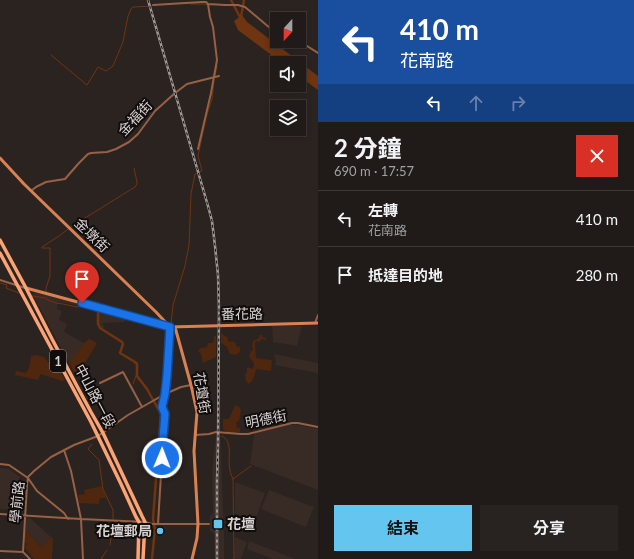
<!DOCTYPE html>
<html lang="zh-TW">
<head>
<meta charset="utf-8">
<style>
	:root { --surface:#201a18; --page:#282321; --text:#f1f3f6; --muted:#a2a1a2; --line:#3d3837; --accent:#64c5ee }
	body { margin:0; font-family:Lato,"Noto Sans TC",sans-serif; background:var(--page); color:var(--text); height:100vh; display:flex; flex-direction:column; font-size:15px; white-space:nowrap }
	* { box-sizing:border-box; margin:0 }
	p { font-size:13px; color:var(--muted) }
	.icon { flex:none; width:22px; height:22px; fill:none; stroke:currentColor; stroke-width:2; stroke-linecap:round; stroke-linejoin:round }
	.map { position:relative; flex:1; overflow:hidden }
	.details { display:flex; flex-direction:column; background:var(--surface); width:316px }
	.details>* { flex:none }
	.top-card { background:#1a4fa0; color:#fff; overflow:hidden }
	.needle { width:26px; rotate:201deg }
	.controls { position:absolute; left:270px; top:12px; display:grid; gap:8px }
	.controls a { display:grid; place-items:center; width:36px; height:36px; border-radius:0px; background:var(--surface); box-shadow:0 2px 6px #0003,0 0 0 1px var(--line); font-size:20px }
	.pin { position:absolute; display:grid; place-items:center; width:34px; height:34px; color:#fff; margin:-41px -17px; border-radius:50% 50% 50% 0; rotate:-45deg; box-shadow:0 0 4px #0007 }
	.pin .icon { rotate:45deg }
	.me { position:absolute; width:44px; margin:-22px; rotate:1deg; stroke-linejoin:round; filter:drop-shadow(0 0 3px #0008) }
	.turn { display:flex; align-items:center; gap:14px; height:84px; padding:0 16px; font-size:18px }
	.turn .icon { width:52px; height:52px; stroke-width:2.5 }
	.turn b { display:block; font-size:28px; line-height:34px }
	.lanes { display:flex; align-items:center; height:38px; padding:0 16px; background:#0003; justify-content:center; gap:20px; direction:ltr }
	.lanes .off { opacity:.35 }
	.round { display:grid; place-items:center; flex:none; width:42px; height:42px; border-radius:0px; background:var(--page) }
	.headline { display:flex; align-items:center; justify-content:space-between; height:68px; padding:0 16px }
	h1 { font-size:24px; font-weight:700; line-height:30px }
	.cta { display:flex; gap:8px; margin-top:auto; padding:8px 16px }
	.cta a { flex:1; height:46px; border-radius:0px; background:var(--accent); color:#111; font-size:16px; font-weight:700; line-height:46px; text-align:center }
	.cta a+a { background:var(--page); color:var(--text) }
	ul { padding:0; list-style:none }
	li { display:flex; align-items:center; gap:12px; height:56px; padding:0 16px; border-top:1px solid var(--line) }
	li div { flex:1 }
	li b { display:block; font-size:15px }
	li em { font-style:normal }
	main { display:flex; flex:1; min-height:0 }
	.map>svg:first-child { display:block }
	.built { fill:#382a24 }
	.green { fill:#4f260e }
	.water { fill:#6f3410 }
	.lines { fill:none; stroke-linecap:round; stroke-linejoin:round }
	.stream { stroke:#6f3410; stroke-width:1 }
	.canal { stroke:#6f3410; stroke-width:2.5 }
	.street { stroke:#976145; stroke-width:2 }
	.secondary { stroke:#d88254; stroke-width:3 }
	.primary { stroke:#fca375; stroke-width:3.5 }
	.rail-casing { stroke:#9f9996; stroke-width:2.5 }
	.rail { stroke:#110d0c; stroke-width:1; stroke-dasharray:3; stroke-linecap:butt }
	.route-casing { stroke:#114b97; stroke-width:10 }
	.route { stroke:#1a73e8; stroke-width:7 }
	.poi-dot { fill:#64c5ee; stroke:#110d0c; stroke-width:1.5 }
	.labels { text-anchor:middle; stroke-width:4; stroke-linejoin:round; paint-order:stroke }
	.shield { fill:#110d0c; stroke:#9c9896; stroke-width:1 }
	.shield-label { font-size:13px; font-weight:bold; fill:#d8d3d1 }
	.street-label { font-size:14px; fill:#d8d3d1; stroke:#110d0c }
	.poi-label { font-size:14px; font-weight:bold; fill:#d8d3d1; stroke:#110d0c; text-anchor:start }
</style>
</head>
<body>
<main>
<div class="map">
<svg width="318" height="559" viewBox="0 0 318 559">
	<rect width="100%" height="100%" fill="#2b2320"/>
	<path class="built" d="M35 292 78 303 77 305 60 302 58 303 57 309 62 311 59 320 67 324 64 332 84 343 71 362V363L70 365 33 295Z
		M98 309 125 316V322L103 323 102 324 105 326 103 329 99 325 98 323Z
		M272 326H302L297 346 273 342Z
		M274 354 318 363V373L275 365 276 361Z
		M287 425H294L304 426 318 429V490L250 464 254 435 255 433Z
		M217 431H220L224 534V559H215L214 534 210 531V516L213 513 212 471 215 444Z
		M0 468 9 469 20 477 17 510 0 509Z
		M235 482 265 493 255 521 235 513Z
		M269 490 314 507 306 527 261 509Z
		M28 517 30 518 51 537 41 547 25 530 26 518Z
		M235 537 247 542 241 559 234 558Z
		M249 541 293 558V559H273L247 549Z"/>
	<path class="green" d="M221 333 227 337 228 341 231 342 233 341 236 343V346L240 347C241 351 240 352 236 355L230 354 227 347 221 343Z
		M260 335H262V337L266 338V340L261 339 260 342 256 341 255 344 256 358 271 360 272 361 271 371 256 369C255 374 254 380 249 384L246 381 245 373H247V367L253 369 254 363 249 357 251 351 253 350 252 344 254 340 258 339Z
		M214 336H216V357L203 363 201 354 198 351 201 348 207 347 208 343H213Z
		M89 339 97 343 79 373 74 372 70 365 71 363 70 362 84 343Z
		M36 355 44 357 48 362H55L65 380 62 381 41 374 40 375 38 380 15 375 16 371 26 373C30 369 30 362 31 356Z
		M235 405 239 407 241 410 239 421 236 422 237 428H240V432H227L223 429V419H229Z
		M102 486 106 498H100L99 504 79 503 78 495 85 494 84 490Z
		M25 530 41 547 51 537 53 539 52 559H34L25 548 27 544 25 542Z"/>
	<path class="water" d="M242 15 247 22 318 76V90L299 76V63H282L238 30 234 21Z"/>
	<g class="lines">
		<path class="stream" d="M191 4H204L208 5
			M51 55 87 85 98 67 106 71 113 66 123 42 128 16 131 9 133 7 152 6
			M215 76 217 66
			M0 283 7 285 6 288 19 293
			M46 292V288L50 276V248H42V247L59 236 72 226 135 187 137 184V182L134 168
			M32 296 46 298 48 300 56 303 63 304 77 307 83 304
			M85 303 91 301 98 303
			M133 384 137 373
			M163 394 168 330 171 324 173 305 185 266 189 245 191 194 195 174 202 171 198 156 206 118 212 99 214 81
			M158 408 161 407 162 397
			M222 436C234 442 227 459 230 470 230 473 232 476 233 479
			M92 444 88 449 99 460 103 489 113 510V519
			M110 545 113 523
			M101 559 107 550
			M234 559 233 479 251 466"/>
		<path class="canal" d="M231 0 241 19
			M241 17 244 0
			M98 303V324L100 328 122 342 123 344 120 353 135 362 137 364V376L147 389 161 414 153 519 155 529 152 559"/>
		<path class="street" d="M153 5 202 2H206L208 4 225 5H238L245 7 270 28 277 31
			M299 41 318 53
			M198 149 211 93 217 60 213 27 210 17 208 4
			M31 191 36 187 46 182 65 179 79 163 88 154 91 153 107 152 116 149 129 142 138 134 155 111 175 93 187 84 219 76
			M0 280 25 288
			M315 323 318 315
			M100 383 123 372 142 407
			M195 435 209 434 216 432 241 434H248L292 423H298L318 427
			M64 450 71 471 81 519 83 559
			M0 464 9 465 28 478 37 491 64 513 68 519
			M0 514 81 519 145 522 152 524H209
			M158 524 162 458 163 438 165 414 163 407 167 376 170 327
			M0 551 23 552
			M30 559 23 552 27 485 28 477 34 471 51 457 74 445 98 436 128 415 165 394 181 387 191 385"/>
		<path class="secondary" d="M0 158 24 184 156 312 170 327
			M26 288 170 327 318 323
			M175 327 191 385 197 412 194 451 198 524 197 538 192 559"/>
		<path class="primary" d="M0 240 26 288 52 339 78 388 91 412 103 433 142 516 145 522 143 559
			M0 253 91 422 121 484 136 517 139 522 138 559"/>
		<defs>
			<path id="rail" d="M148 0 208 206 212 221 215 246 218 275 219 309 218 445 217 480V559"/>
		</defs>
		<use href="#rail" class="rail-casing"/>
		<use href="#rail" class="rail"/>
	</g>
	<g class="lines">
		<defs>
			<path id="route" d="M82 303 170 327 167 376 165 394 162 407 165 414 163 438 162 458"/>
		</defs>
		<use href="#route" class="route-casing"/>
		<use href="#route" class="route"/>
	</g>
	<g class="poi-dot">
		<rect x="213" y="519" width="10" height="10" rx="2"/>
		<circle cx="160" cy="531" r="4"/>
	</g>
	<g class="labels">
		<rect class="shield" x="50" y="350" width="16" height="22" rx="3"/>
		<g class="shield-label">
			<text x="58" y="366">1</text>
		</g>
		<g class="street-label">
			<text transform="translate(135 118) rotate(-47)" y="5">金福街</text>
			<text transform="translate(92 235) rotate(44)" y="5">金墩街</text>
			<text transform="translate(242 314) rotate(-1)" y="5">番花路</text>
			<text transform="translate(202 393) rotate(81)" y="5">花壇街</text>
			<text transform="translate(95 396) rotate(62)" y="5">中山路一段</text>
			<text transform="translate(266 419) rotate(-11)" y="5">明德街</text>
			<text transform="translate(17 502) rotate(-84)" y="5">學前路</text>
		</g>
		<g class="poi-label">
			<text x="227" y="529">花壇</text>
			<text x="152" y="536" text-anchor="end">花壇郵局</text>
		</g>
	</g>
</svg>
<div class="controls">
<a><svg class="needle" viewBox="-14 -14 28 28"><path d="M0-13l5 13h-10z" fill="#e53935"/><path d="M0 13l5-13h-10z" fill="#a2a1a2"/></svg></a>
<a><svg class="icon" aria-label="sound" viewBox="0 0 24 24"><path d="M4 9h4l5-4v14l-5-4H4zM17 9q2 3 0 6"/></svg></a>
<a><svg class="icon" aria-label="layers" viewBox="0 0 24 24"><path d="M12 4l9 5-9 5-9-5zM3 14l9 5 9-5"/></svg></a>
</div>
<div class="pin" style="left:82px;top:303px;background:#d93025"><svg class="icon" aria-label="arrive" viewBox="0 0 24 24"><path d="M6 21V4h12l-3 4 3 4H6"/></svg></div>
<svg class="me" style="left:162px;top:458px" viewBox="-20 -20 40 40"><circle r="17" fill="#1a73e8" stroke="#fff" stroke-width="3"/><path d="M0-11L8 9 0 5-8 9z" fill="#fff"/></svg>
</div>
<section class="details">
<div class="top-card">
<div class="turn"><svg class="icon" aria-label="left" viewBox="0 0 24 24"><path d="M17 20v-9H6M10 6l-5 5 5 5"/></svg><div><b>410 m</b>花南路</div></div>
<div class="lanes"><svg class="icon" aria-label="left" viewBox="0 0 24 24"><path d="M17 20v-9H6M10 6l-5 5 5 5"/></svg><svg class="icon off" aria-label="ahead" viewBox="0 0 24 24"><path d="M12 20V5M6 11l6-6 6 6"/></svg><svg class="icon off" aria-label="right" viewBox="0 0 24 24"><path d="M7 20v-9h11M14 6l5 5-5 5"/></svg></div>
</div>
<div class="headline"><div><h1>2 分鐘</h1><p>690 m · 17:57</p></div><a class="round" style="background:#d93025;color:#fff"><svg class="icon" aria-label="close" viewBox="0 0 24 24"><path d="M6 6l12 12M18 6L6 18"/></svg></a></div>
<ul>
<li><svg class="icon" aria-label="left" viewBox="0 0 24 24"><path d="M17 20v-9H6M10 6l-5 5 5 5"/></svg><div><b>左轉</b><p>花南路</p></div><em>410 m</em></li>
<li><svg class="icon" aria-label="arrive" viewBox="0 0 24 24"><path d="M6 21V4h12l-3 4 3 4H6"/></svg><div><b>抵達目的地</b></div><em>280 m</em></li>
</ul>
<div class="cta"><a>結束</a><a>分享</a></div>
</section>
</main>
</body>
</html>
